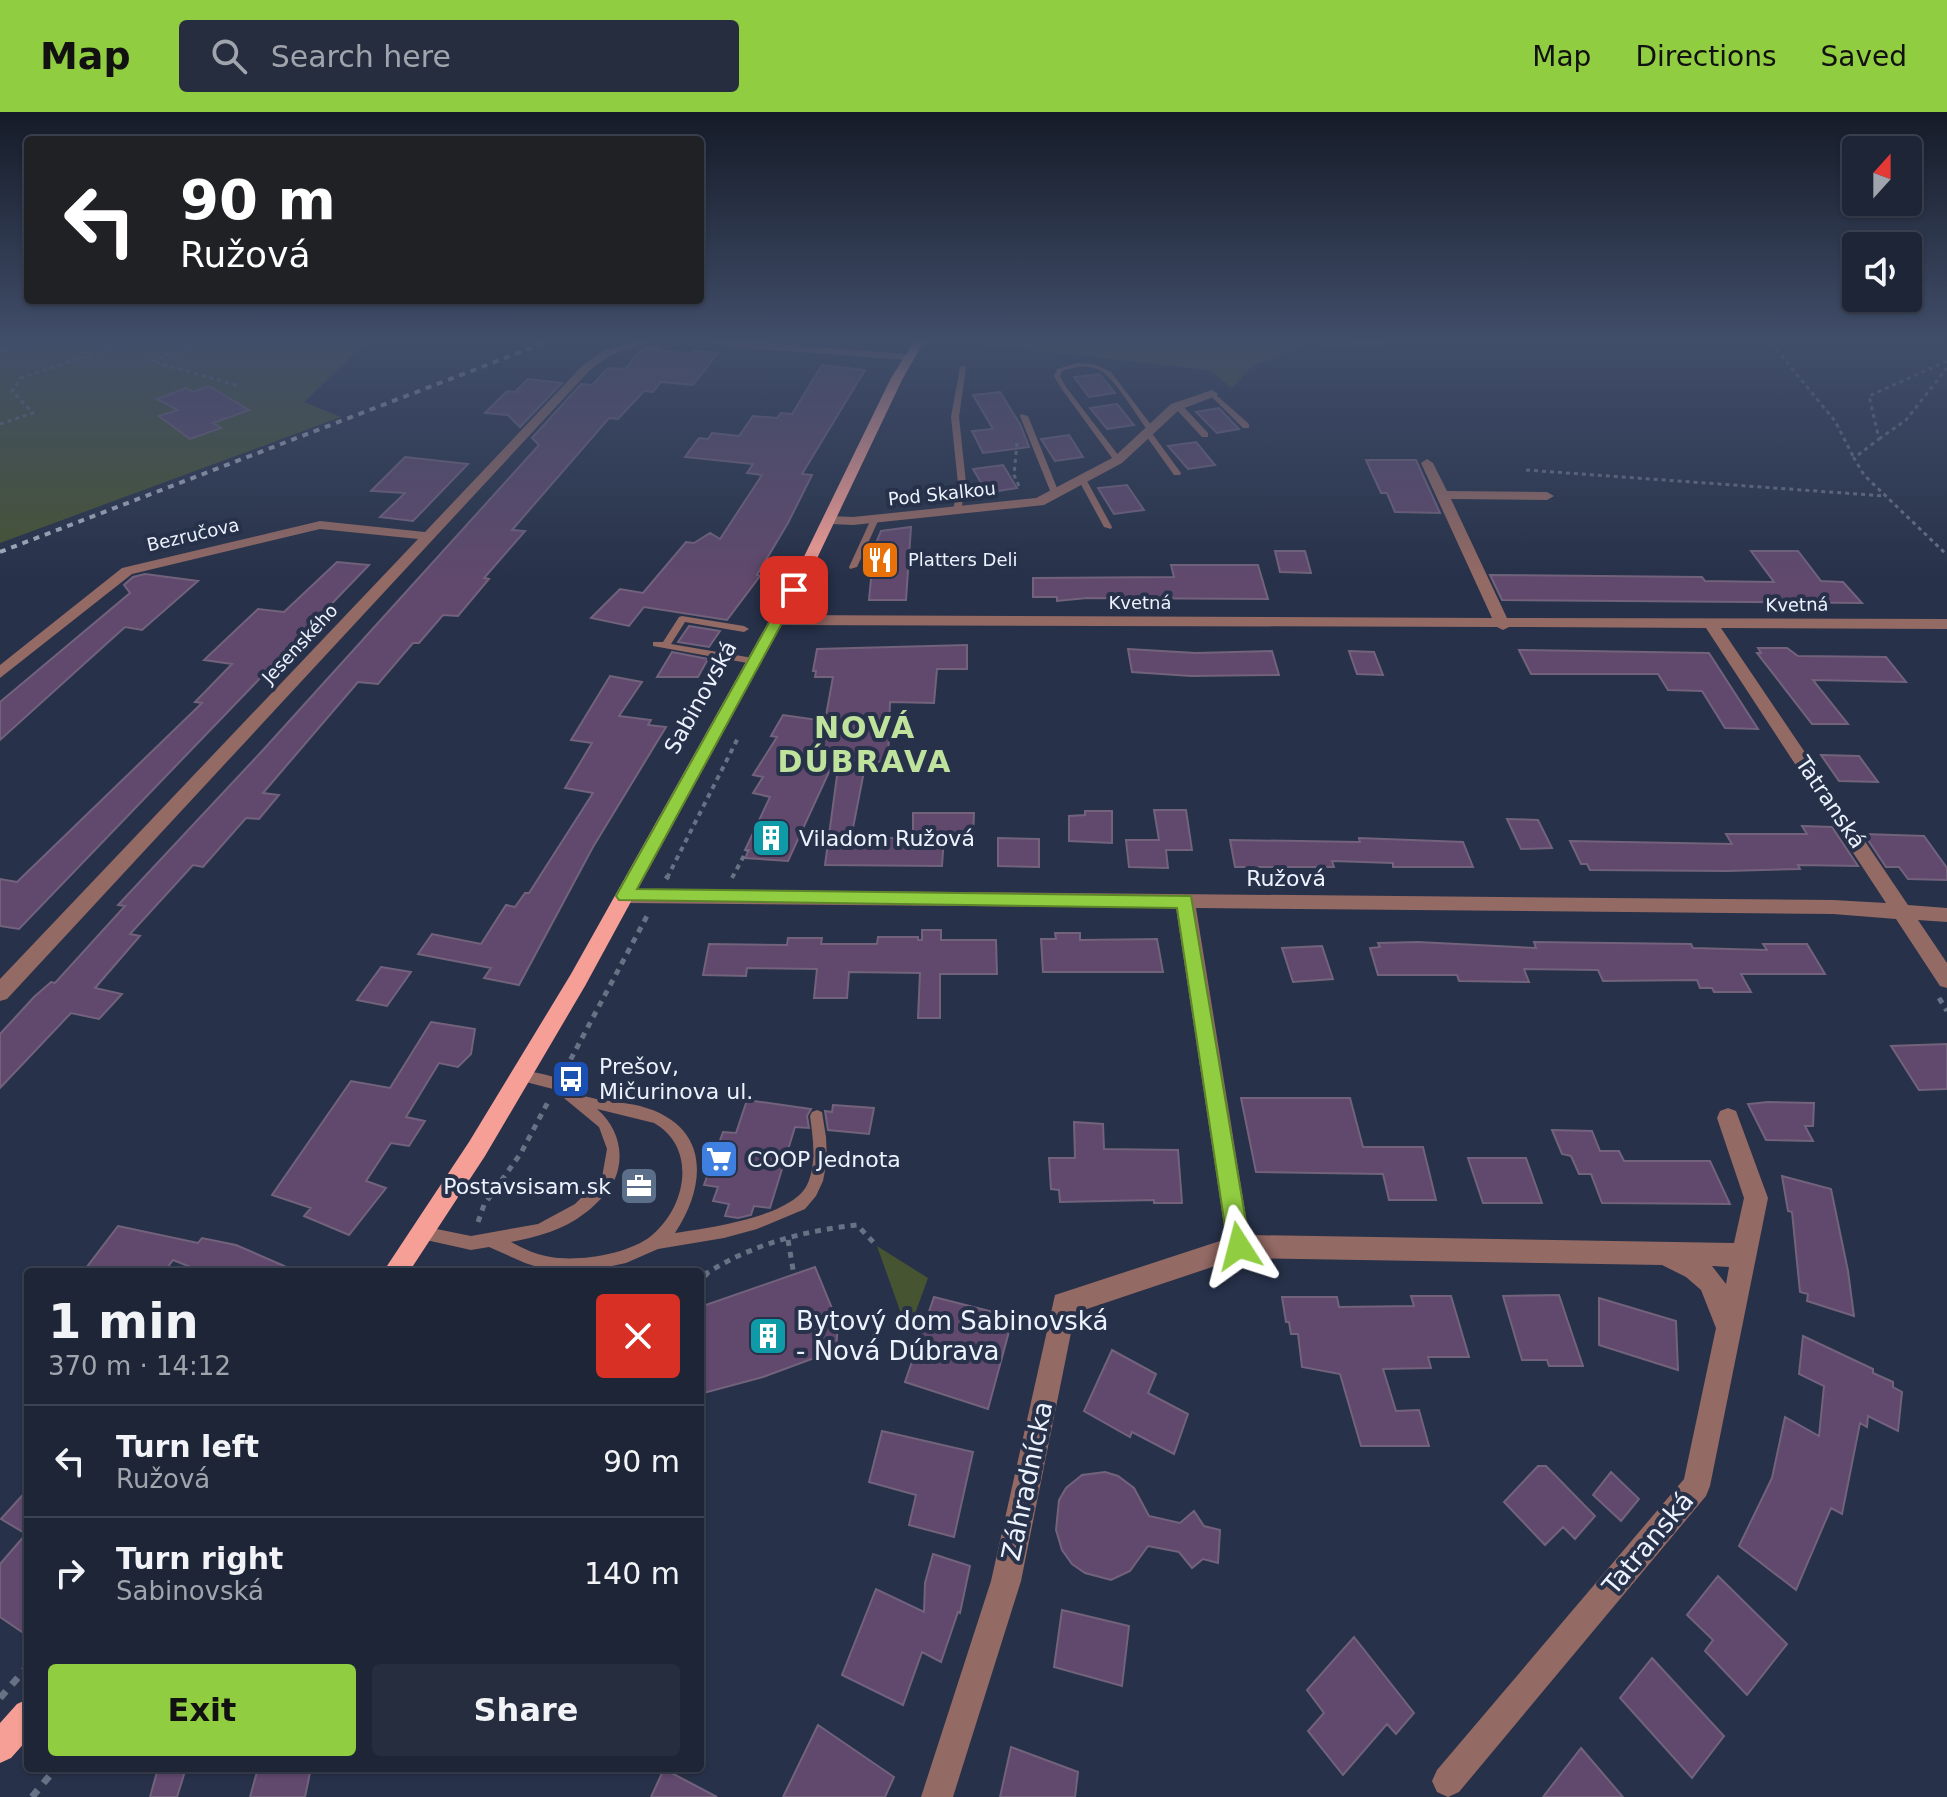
<!DOCTYPE html>
<html lang="en">
<head>
<meta charset="utf-8">
<style>
	:root { --surface:#1d2537; --page:#252d3f; --text:#f1f3f6; --muted:#a0a5ad; --line:#3b4252; --accent:#90cd41 }
	body { margin:0; font-family:"DejaVu Sans",sans-serif; background:var(--page); color:var(--text); height:100vh; display:flex; flex-direction:column; font-size:30px; white-space:nowrap }
	* { box-sizing:border-box; margin:0 }
	p { font-size:26px; color:var(--muted) }
	.icon { flex:none; width:44px; height:44px; fill:none; stroke:currentColor; stroke-width:2; stroke-linecap:round; stroke-linejoin:round }
	.map { position:relative; flex:1; overflow:hidden }
	.drawer { position:absolute; left:24px; top:1156px; width:680px; height:504px; display:flex; flex-direction:column; background:var(--surface); border-radius:8px; box-shadow:0 2px 6px #0004,0 0 0 2px var(--line) }
	.drawer>* { flex:none }
	.banner { position:absolute; left:24px; top:24px; width:680px; height:168px; border-radius:8px; box-shadow:0 2px 6px #0004,0 0 0 2px var(--line); background:#202124; color:#fff; overflow:hidden }
	.needle { width:52px; rotate:21deg }
	.tools { position:absolute; left:1842px; top:24px; display:grid; gap:16px }
	.tools a { display:grid; place-items:center; width:80px; height:80px; border-radius:8px; background:var(--surface); box-shadow:0 2px 6px #0004,0 0 0 2px var(--line); font-size:40px }
	.pin { position:absolute; display:grid; place-items:center; width:68px; height:68px; color:#fff; margin:-34px; border-radius:16px; box-shadow:0 4px 12px #0006 }
	.me { position:absolute; width:88px; margin:-44px; rotate:351deg; stroke-linejoin:round; filter:drop-shadow(0 0 6px #0008) }
	.turn { display:flex; align-items:center; gap:28px; height:168px; padding:0 24px; font-size:36px }
	.turn .icon { width:104px; height:104px; stroke-width:2.5 }
	.turn b { display:block; font-size:56px; line-height:68px }
	.round { display:grid; place-items:center; flex:none; width:84px; height:84px; border-radius:8px; background:var(--page) }
	.overview { display:flex; align-items:center; justify-content:space-between; height:136px; padding:0 24px }
	h1 { font-size:48px; font-weight:700; line-height:60px }
	.cta { display:flex; gap:16px; margin-top:auto; padding:16px 24px }
	.cta a { flex:1; height:92px; border-radius:8px; background:var(--accent); color:#111; font-size:32px; font-weight:700; line-height:92px; text-align:center }
	.cta a+a { background:var(--page); color:var(--text) }
	ul { padding:0; list-style:none }
	li { display:flex; align-items:center; gap:24px; height:112px; padding:0 24px; border-top:2px solid var(--line) }
	li div { flex:1 }
	li b { display:block; font-size:30px }
	li em { font-style:normal }
	header { display:flex; align-items:center; gap:48px; box-sizing:border-box; height:112px; padding:0 40px; background:var(--accent); color:#111 }
	header strong { font-size:38px }
	nav { display:flex; gap:44px; margin-inline-start:auto; font-size:28px }
	.search { width:560px; height:72px; background:var(--page); display:flex; align-items:center; gap:20px; box-sizing:border-box; padding:0 28px; border-radius:8px; color:var(--muted); font-size:30px }
	.map>svg:first-child { display:block }
	.green { fill:#475432 }
	.building { fill:#60496d; stroke:#72627c; stroke-width:2 }
	.lines { fill:none; stroke-linecap:round; stroke-linejoin:round }
	.path-far3 { stroke:#697185; stroke-width:3; stroke-dasharray:4 4; stroke-linecap:butt }
	.path-far2 { stroke:#697185; stroke-width:4; stroke-dasharray:5 5; stroke-linecap:butt }
	.path-far1 { stroke:#697185; stroke-width:5; stroke-dasharray:6 6; stroke-linecap:butt }
	.path { stroke:#697185; stroke-width:7; stroke-dasharray:9 9; stroke-linecap:butt }
	.lane { fill:#946a65; fill-rule:evenodd }
	.street { fill:#946a65; fill-rule:evenodd }
	.primary { fill:#f69f96; fill-rule:evenodd }
	.rail { stroke:#a9b1c1; stroke-width:4; stroke-dasharray:6 6; stroke-linecap:butt }
	.route { fill:#90cd41; stroke:#5e852a; stroke-width:2 }
	.labels { text-anchor:middle; stroke-width:8; stroke-linejoin:round; paint-order:stroke }
	.far-street-label { font-size:18px; fill:#ecf2fe; stroke:#273149 }
	.far-poi-label { font-size:18px; fill:#ecf2fe; stroke:#273149; text-anchor:start }
	.street-label { font-size:22px; fill:#ecf2fe; stroke:#273149 }
	.poi-label { font-size:22px; fill:#ecf2fe; stroke:#273149; text-anchor:start }
	.near-poi-label { font-size:26px; fill:#ecf2fe; stroke:#273149; text-anchor:start }
	.near-street-label { font-size:26px; fill:#ecf2fe; stroke:#273149 }
	.district-label { font-size:30px; font-weight:bold; letter-spacing:2px; fill:#bfe29c; stroke:#273149 }
</style>
</head>
<body>
<header>
<strong>Map</strong>
<div class="search"><svg class="icon" aria-label="search" viewBox="0 0 24 24"><circle cx="10" cy="10" r="6"/><path d="M15 15l6 6"/></svg>Search here</div>
<nav><a>Map</a><a>Directions</a><a>Saved</a></nav>
</header>
<div class="map">
<svg width="1947" height="1685" viewBox="0 0 1947 1685">
	<rect width="100%" height="100%" fill="#273149"/>
	<path class="green" d="M0 231H365L304 290 341 305 0 431Z
		M970 231H1312L1253 253 1232 276 1209 258Z
		M877 1134 928 1166 908 1221Z"/>
	<path class="building" d="M658 234 660 238 687 242 696 239 718 241 693 273 661 270 653 280 644 279 618 307 609 306 512 418 525 419 484 466 489 467 458 504 443 503 419 531H413L378 572 358 570 263 681 279 683 259 707 246 706 203 755 193 753 130 822 140 824 95 876 122 882 99 907 71 901 0 976V922L34 885 51 870 55 871 125 794 118 793 263 638 539 333 532 326 581 272 592 273 608 256 625 257 643 236Z
		M822 253 865 258 802 362 812 363 788 411 757 463 760 464 727 508 644 495 629 514 591 506 620 477 643 481 686 430 694 431 710 421 720 427 762 363 747 361 753 352 685 345 699 326 708 327 712 321 739 324 753 304 777 306 781 301 792 302Z
		M1100 262 1115 281 1089 285 1074 265Z
		M528 267 562 271 520 315 508 303 485 301 507 279 515 280Z
		M209 274 249 298 213 311 221 316 190 327 159 304 178 298 157 287 186 276 193 280Z
		M1000 280 1020 312 1029 335 983 341 972 319 993 317 973 283Z
		M1117 292 1134 313 1107 317 1090 296Z
		M1219 296 1239 317 1217 321 1196 300Z
		M1069 323 1083 345 1055 349 1041 327Z
		M1196 330 1215 353 1188 357 1168 334Z
		M405 345 468 352 413 409 380 405 405 381 371 379Z
		M1366 348H1416L1440 401 1395 400 1387 381H1381Z
		M1003 353 1017 376 987 381 973 357Z
		M1127 373 1144 398 1114 402 1098 376Z
		M911 415 906 488H869L874 436 881 419Z
		M1275 439H1305L1311 461 1280 460Z
		M1751 439H1798L1821 469 1843 470 1862 491 1502 488 1490 463 1702 465 1705 469 1774 470Z
		M337 450 369 453 19 817 0 814V767L17 770 202 591 195 590 232 552 204 548 258 497 284 500Z
		M1171 453H1258L1268 487 1087 486 1057 489V485H1033V466L1174 465Z
		M145 462 198 469 142 518 125 515 0 628V590L130 481 124 473 133 465Z
		M689 514 720 519 709 535 678 530Z
		M967 533V557H937L934 591 890 590 888 650 866 649 852 721H859L858 726H913V701H974L973 726 944 725 942 754 825 753 841 634 788 749 745 746 749 738H745L770 685 753 681 763 665 753 663 777 625 771 624 783 603 825 609 833 565H815L816 559H813L817 537Z
		M1758 536H1787L1798 544 1886 545 1906 570 1813 568 1848 612H1812L1757 541H1761Z
		M1128 537 1196 541 1272 539 1279 563 1191 564 1132 560Z
		M1519 538 1709 541 1758 617 1725 616 1702 579 1668 578 1658 562H1531Z
		M1349 539 1374 540 1383 563 1357 562Z
		M672 540 708 547 698 565H657Z
		M610 564 642 570 619 604 651 608 648 613 666 615 593 735 519 873 484 866 491 856 418 842 432 822 481 832 506 793 515 795 525 781H529L593 681 565 676 592 631 571 628Z
		M1821 643 1859 644 1878 670 1839 669Z
		M1154 698H1186L1192 738H1166L1168 756 1129 755 1126 728H1159Z
		M1085 699H1112V731L1069 729V704L1085 703Z
		M1507 707 1538 708 1552 736 1521 737Z
		M1802 714 1832 715 1858 754 1798 753 1800 757 1727 759 1590 758 1587 752H1581L1570 729 1732 732 1726 722H1807Z
		M1864 722 1924 724 1947 756V768L1908 767 1899 755H1886Z
		M998 726 1039 727V755L998 754Z
		M1359 726 1463 730 1473 755H1393V751L1332 749 1334 755H1235L1230 728 1360 730Z
		M922 818H941V828H996L997 862H940V906H918L920 861 849 860 847 886H814L817 857 747 856 746 864 703 863 709 832 787 833 788 826H822L821 832H877L878 825H918V828H922Z
		M1055 821H1080V828L1157 827 1163 860H1043L1041 827H1056Z
		M1418 830 1536 836 1534 830 1691 832 1693 836 1767 838 1763 832H1807L1825 862H1741L1751 880H1714L1712 876H1700L1697 868 1603 869 1598 858 1524 857 1529 870 1459 869 1457 863H1378L1370 836 1380 835 1378 831Z
		M1322 834 1333 867 1293 870 1282 836Z
		M381 855 411 860 387 894 357 888Z
		M431 910 475 917 471 942 458 955 439 951 406 1005 425 1009 409 1034 391 1031 366 1069 386 1076 349 1123 304 1104 311 1096 272 1083 351 969 390 976Z
		M1947 932V977L1919 978 1891 934Z
		M1241 986H1350L1363 1035H1423L1436 1088H1389L1383 1062 1256 1060Z
		M747 988 811 997 807 1004 809 1016 795 1015 770 1096 754 1094 751 1103 738 1106 725 1104 729 1092 713 1089 718 1075 704 1073 723 1020 736 1021Z
		M1768 990 1814 991 1813 1014H1805L1813 1029 1766 1028 1748 992Z
		M833 993 874 996 869 1022 828 1018 825 999 832 1000Z
		M1074 1010 1103 1012 1104 1037 1178 1038 1182 1091H1154V1088L1060 1090 1059 1078 1051 1077 1049 1046H1075Z
		M1552 1018 1592 1019 1600 1039H1619L1624 1049H1710L1730 1092 1602 1091 1591 1062H1579L1571 1044 1562 1042Z
		M1468 1046H1526L1542 1091H1483Z
		M1782 1064 1831 1077 1848 1159 1854 1204 1807 1189 1808 1182 1800 1180 1792 1100 1788 1099Z
		M118 1114 198 1131 202 1126 236 1133 298 1160H203L173 1148 164 1160H83Z
		M815 1155 838 1211 836 1238 763 1265 700 1282V1195Z
		M1559 1183 1567 1207 1583 1254H1549L1547 1248H1522L1503 1184Z
		M1411 1184H1451L1469 1245H1428L1431 1256 1383 1257 1396 1299 1419 1298 1429 1334H1361L1340 1262 1302 1255 1298 1222H1291L1289 1210H1286L1282 1185H1337L1339 1195 1414 1194Z
		M934 1185 1013 1205 988 1297 905 1270Z
		M1599 1186 1676 1209 1678 1258 1599 1233Z
		M1803 1224 1873 1257V1261L1893 1270V1275L1902 1280 1898 1319 1868 1304 1867 1315 1860 1311 1842 1402 1831 1396 1796 1478 1739 1434 1772 1366 1785 1305 1819 1324 1824 1274 1799 1262Z
		M1112 1238 1156 1262 1148 1281 1188 1302 1174 1342 1132 1320 1130 1325 1084 1299Z
		M882 1319 973 1340 954 1425 909 1413 916 1383 869 1370Z
		M1538 1354H1546L1595 1404 1575 1427 1563 1415 1545 1433 1504 1390Z
		M1105 1360 1118 1364 1134 1376 1149 1404 1180 1411 1194 1399 1204 1414 1220 1418 1218 1451 1203 1447 1192 1456 1179 1440 1148 1434 1130 1459 1111 1468 1085 1461 1072 1452 1062 1438 1056 1418 1059 1388 1066 1376 1082 1363Z
		M1611 1360 1639 1387 1621 1409 1593 1383Z
		M28 1377V1524L0 1505V1452L26 1422 1 1407Z
		M933 1442 970 1454 960 1501 958 1500 941 1550 922 1540 903 1593 842 1563 876 1477 924 1500 925 1471Z
		M1718 1464 1787 1532 1747 1583 1705 1539 1713 1528 1687 1503Z
		M1062 1498 1129 1514 1122 1574 1054 1555Z
		M1354 1525 1414 1601 1396 1622 1387 1612 1343 1663 1308 1619 1324 1601 1307 1578Z
		M1652 1546 1724 1624 1692 1666 1620 1586Z
		M818 1613 894 1665 885 1685H783Z
		M1011 1635 1078 1660 1075 1685H1000Z
		M1581 1636 1623 1685H1543Z
		M158 1656H186L177 1685H150Z
		M258 1656H311L305 1685H250Z
		M664 1657 717 1685H651Z"/>
	<g class="lines">
		<path class="path-far3" d="M201 231 152 249 239 274
			M1771 231 1835 309 1854 346
			M1324 233 1390 231
			M0 239 39 231
			M1947 249 1869 284 1879 327 1854 346 1864 363 1947 443
			M0 312 33 301 12 279 21 266 125 231
			M1879 327 1906 308 1947 256
			M1017 331 1014 363 1020 376
			M1526 358 1885 384"/>
		<path class="path-far2" d="M667 766 738 626
			M732 766 747 738"/>
		<path class="path-far1" d="M666 767 668 764
			M1939 886 1947 899
			M565 958 647 804
			M478 1110 484 1093 521 1041 549 988
			M788 1128 794 1163
			M704 1163C750 1133 802 1119 857 1113L877 1134"/>
		<path class="path" d="M700 1166 707 1161
			M0 1586 28 1554
			M32 1685 56 1656"/>
		<path class="lane" d="M1078 251 1097 253 1111 260 1155 318 1151 320 1181 361 1180 363H1174L1144 321 1148 319C1138 305 1117 271 1105 262 1094 252 1075 254 1062 259L1060 264 1066 275 1122 348 1115 350 1061 276 1054 264 1057 257Z
			M963 253 966 255 959 305 966 371 961 399 957 401 953 399 958 371 951 305 960 255Z
			M1210 281H1214L1249 312V316H1243L1210 283Z
			M1175 292H1181L1208 321V325H1202L1175 296Z
			M1021 302 1028 304 1059 381 1058 383 1051 381 1020 304Z
			M1079 365 1086 367 1112 415 1111 417 1104 415 1078 367Z
			M872 405 879 407 857 455 850 457 849 455Z
			M682 504 744 514 749 517 744 520 685 510 671 532 753 546 758 549 753 552 653 534V530H663L679 505Z
			M523 958C535 961 548 962 559 967 567 970 571 979 579 982 591 988 624 990 640 994 708 1012 709 1069 675 1121 708 1116 791 1105 807 1073 817 1052 813 1026 810 1004L812 1000 817 998 822 1000 826 1025 827 1048 823 1069 816 1084 805 1097 757 1117 724 1126 658 1137 626 1151 584 1160H553L525 1151 489 1135 471 1138 417 1126 415 1121 417 1116 422 1114 471 1124 538 1112 575 1092 602 1065 607 1037 599 1015 553 977 518 968 516 964 518 960ZM597 997 654 1011C698 1036 686 1096 651 1124 629 1142 578 1150 551 1145 537 1143 524 1137 511 1130 537 1125 564 1118 585 1101 593 1096 611 1077 614 1069 626 1043 618 1015 597 997Z"/>
		<path class="street" d="M631 231H647L611 243 591 257 7 887 0 889V867L418 427 320 417 132 462 0 566V553L122 456 320 409 425 420 583 253 603 239Z
			M715 231H762L907 242 913 245 907 248 720 234Z
			M1212 278 1218 282 1216 284 1179 298 1122 351 1044 393 853 413 830 412 823 408 830 404 853 405 1036 386 1114 345 1171 292Z
			M1427 347 1433 351 1447 379 1547 380 1554 384 1547 388 1451 387 1507 506 1947 507V517L1721 516 1908 793 1947 796V810L1918 808 1947 851V876L1940 874 1896 807 1833 802 1196 796 1249 1123 1734 1131 1744 1086 1717 1006 1720 999 1728 996 1736 999 1768 1086 1710 1374 1706 1384 1459 1680 1448 1685 1437 1680 1432 1669 1437 1658 1684 1367 1716 1216 1701 1178 1686 1165 1662 1153 1239 1146 1075 1201 1021 1469 953 1685H921L991 1469 1055 1183 1226 1127 1176 796 625 791 615 784 625 777 1833 788 1886 791 1706 516 1509 515 1503 518 1497 515 777 513 769 508 777 503 1492 506 1421 351ZM1712 1154 1729 1155 1726 1172Z"/>
		<path class="primary" d="M913 231H923L903 266 811 459 585 874 485 1044 409 1160H383L469 1030 571 862 797 459 891 266Z
			M28 1587V1627L11 1646 0 1651V1611L17 1592Z"/>
		<path class="rail" d="M0 440 544 231"/>
	</g>
	<linearGradient id="sky" x2="0" y2="1"><stop stop-color="#151b28"/><stop offset="0.49" stop-color="#414e6a"/><stop offset="1" stop-color="#414e6a" stop-opacity="0"/></linearGradient>
	<rect width="1947" height="467" fill="url(#sky)"/>
	<path class="route" d="M789 475 800 478 637 777 1191 784 1250 1134 1246 1142 1239 1145 1231 1142 1228 1134 1177 796 619 788 616 784Z"/>
	<defs>
		<symbol id="restaurant-square" viewBox="-11 -11 22 22"><rect x="-9" y="-9" width="18" height="18" rx="4" fill="#e8710a" stroke="#273149"/><path d="M-5-6h1v4h1v-4h1v4h1v-4h1v5L-1.5 .5V6h-2V.5L-5-1ZM5-6V6H3V1.5H1.5Q1.5-4 5-6Z" fill="#fff"/></symbol>
		<symbol id="building-square" viewBox="-11 -11 22 22"><rect x="-9" y="-9" width="18" height="18" rx="4" fill="#0f9aa8" stroke="#273149"/><path d="M-4-6H4V6H1V3H-1V6H-4ZM-2.5-4.3h1.7v1.8h-1.7ZM.8-4.3h1.7v1.8H.8ZM-2.5-1h1.7V.8h-1.7ZM.8-1h1.7V.8H.8Z" fill="#fff"/></symbol>
		<symbol id="bus-square" viewBox="-11 -11 22 22"><rect x="-9" y="-9" width="18" height="18" rx="4" fill="#1a4fb4" stroke="#273149"/><path d="M-5-6H5V4H4V6H2V4H-2V6H-4V4H-5ZM-3.5-4V0h7V-4ZM-3.5 1.2v1.5H-2V1.2ZM2 1.2v1.5H3.5V1.2Z" fill="#fff"/></symbol>
		<symbol id="supermarket-square" viewBox="-11 -11 22 22"><rect x="-9" y="-9" width="18" height="18" rx="4" fill="#3f7fe0" stroke="#273149"/><path d="M-6-5.5h2.5l.6 2H6L4.5 2H-2.5L-4.4-4H-6ZM-1.5 3.2a1.3 1.3 0 1 0 .1 0ZM3 3.2a1.3 1.3 0 1 0 .1 0Z" fill="#fff"/></symbol>
		<symbol id="office-square" viewBox="-11 -11 22 22"><rect x="-9" y="-9" width="18" height="18" rx="4" fill="#5c6f8a" stroke="#273149"/><path d="M-6-3h4V-5.5h4V-3h4V5H-6ZM-1-4.5V-3h2v-1.5ZM-6 0V1H6V0Z" fill="#fff"/></symbol>
	</defs>
	<g fill-rule="evenodd">
		<use href="#restaurant-square" x="858" y="426" width="44" height="44"/>
		<use href="#building-square" x="749" y="704" width="44" height="44"/>
		<use href="#bus-square" x="549" y="945" width="44" height="44"/>
		<use href="#supermarket-square" x="697" y="1025" width="44" height="44"/>
		<use href="#office-square" x="617" y="1052" width="44" height="44"/>
		<use href="#building-square" x="746" y="1202" width="44" height="44"/>
	</g>
	<g class="labels">
		<g class="far-street-label">
			<text transform="translate(942 382) rotate(-6)" y="6">Pod Skalkou</text>
			<text transform="translate(193 423) rotate(-13)" y="6">Bezručova</text>
			<text x="1140" y="497">Kvetná</text>
			<text transform="translate(1797 493) rotate(-1)" y="6">Kvetná</text>
			<text transform="translate(300 532) rotate(-47)" y="6">Jesenského</text>
		</g>
		<g class="far-poi-label">
			<text x="908" y="454">Platters Deli</text>
		</g>
		<g class="street-label">
			<text transform="translate(700 585) rotate(-61)" y="8">Sabinovská</text>
			<text transform="translate(1831 690) rotate(56)" y="8">Tatranská</text>
			<text x="1286" y="774">Ružová</text>
		</g>
		<g class="poi-label">
			<text x="799" y="734">Viladom Ružová</text>
			<text x="599" y="962">Prešov,<tspan x="599" dy="25">Mičurinova ul.</tspan></text>
			<text x="747" y="1055">COOP Jednota</text>
			<text x="611" y="1082" text-anchor="end">Postavsisam.sk</text>
		</g>
		<g class="near-poi-label">
			<text x="796" y="1218">Bytový dom Sabinovská<tspan x="796" dy="30">- Nová Dúbrava</tspan></text>
		</g>
		<g class="near-street-label">
			<text transform="translate(1027 1369) rotate(-78)" y="9">Záhradnícka</text>
			<text transform="translate(1648 1431) rotate(-50)" y="9">Tatranská</text>
		</g>
		<g class="district-label">
			<text x="865" y="626">NOVÁ<tspan x="865" dy="34">DÚBRAVA</tspan></text>
		</g>
	</g>
</svg>
<div class="tools">
<a><svg class="needle" viewBox="-14 -14 28 28"><path d="M0-13l5 13h-10z" fill="#e53935"/><path d="M0 13l5-13h-10z" fill="#a0a5ad"/></svg></a>
<a><svg class="icon" aria-label="sound" viewBox="0 0 24 24"><path d="M4 9h4l5-4v14l-5-4H4zM17 9q2 3 0 6"/></svg></a>
</div>
<div class="pin" style="left:794px;top:478px;background:#d93025"><svg class="icon" aria-label="arrive" viewBox="0 0 24 24"><path d="M6 21V4h12l-3 4 3 4H6"/></svg></div>
<svg class="me" style="left:1239px;top:1134px" viewBox="-20 -20 40 40"><path d="M0-17L14 15 0 8-14 15z" fill="#90cd41" stroke="#fff" stroke-width="4"/></svg>
<div class="banner">
<div class="turn"><svg class="icon" aria-label="left" viewBox="0 0 24 24"><path d="M17 20v-9H6M10 6l-5 5 5 5"/></svg><div><b>90 m</b>Ružová</div></div>
</div>
<section class="drawer">
<div class="overview"><div><h1>1 min</h1><p>370 m · 14:12</p></div><a class="round" style="background:#d93025;color:#fff"><svg class="icon" aria-label="close" viewBox="0 0 24 24"><path d="M6 6l12 12M18 6L6 18"/></svg></a></div>
<ul>
<li><svg class="icon" aria-label="left" viewBox="0 0 24 24"><path d="M17 20v-9H6M10 6l-5 5 5 5"/></svg><div><b>Turn left</b><p>Ružová</p></div><em>90 m</em></li>
<li><svg class="icon" aria-label="right" viewBox="0 0 24 24"><path d="M7 20v-9h11M14 6l5 5-5 5"/></svg><div><b>Turn right</b><p>Sabinovská</p></div><em>140 m</em></li>
</ul>
<div class="cta"><a>Exit</a><a>Share</a></div>
</section>
</div>
</body>
</html>
